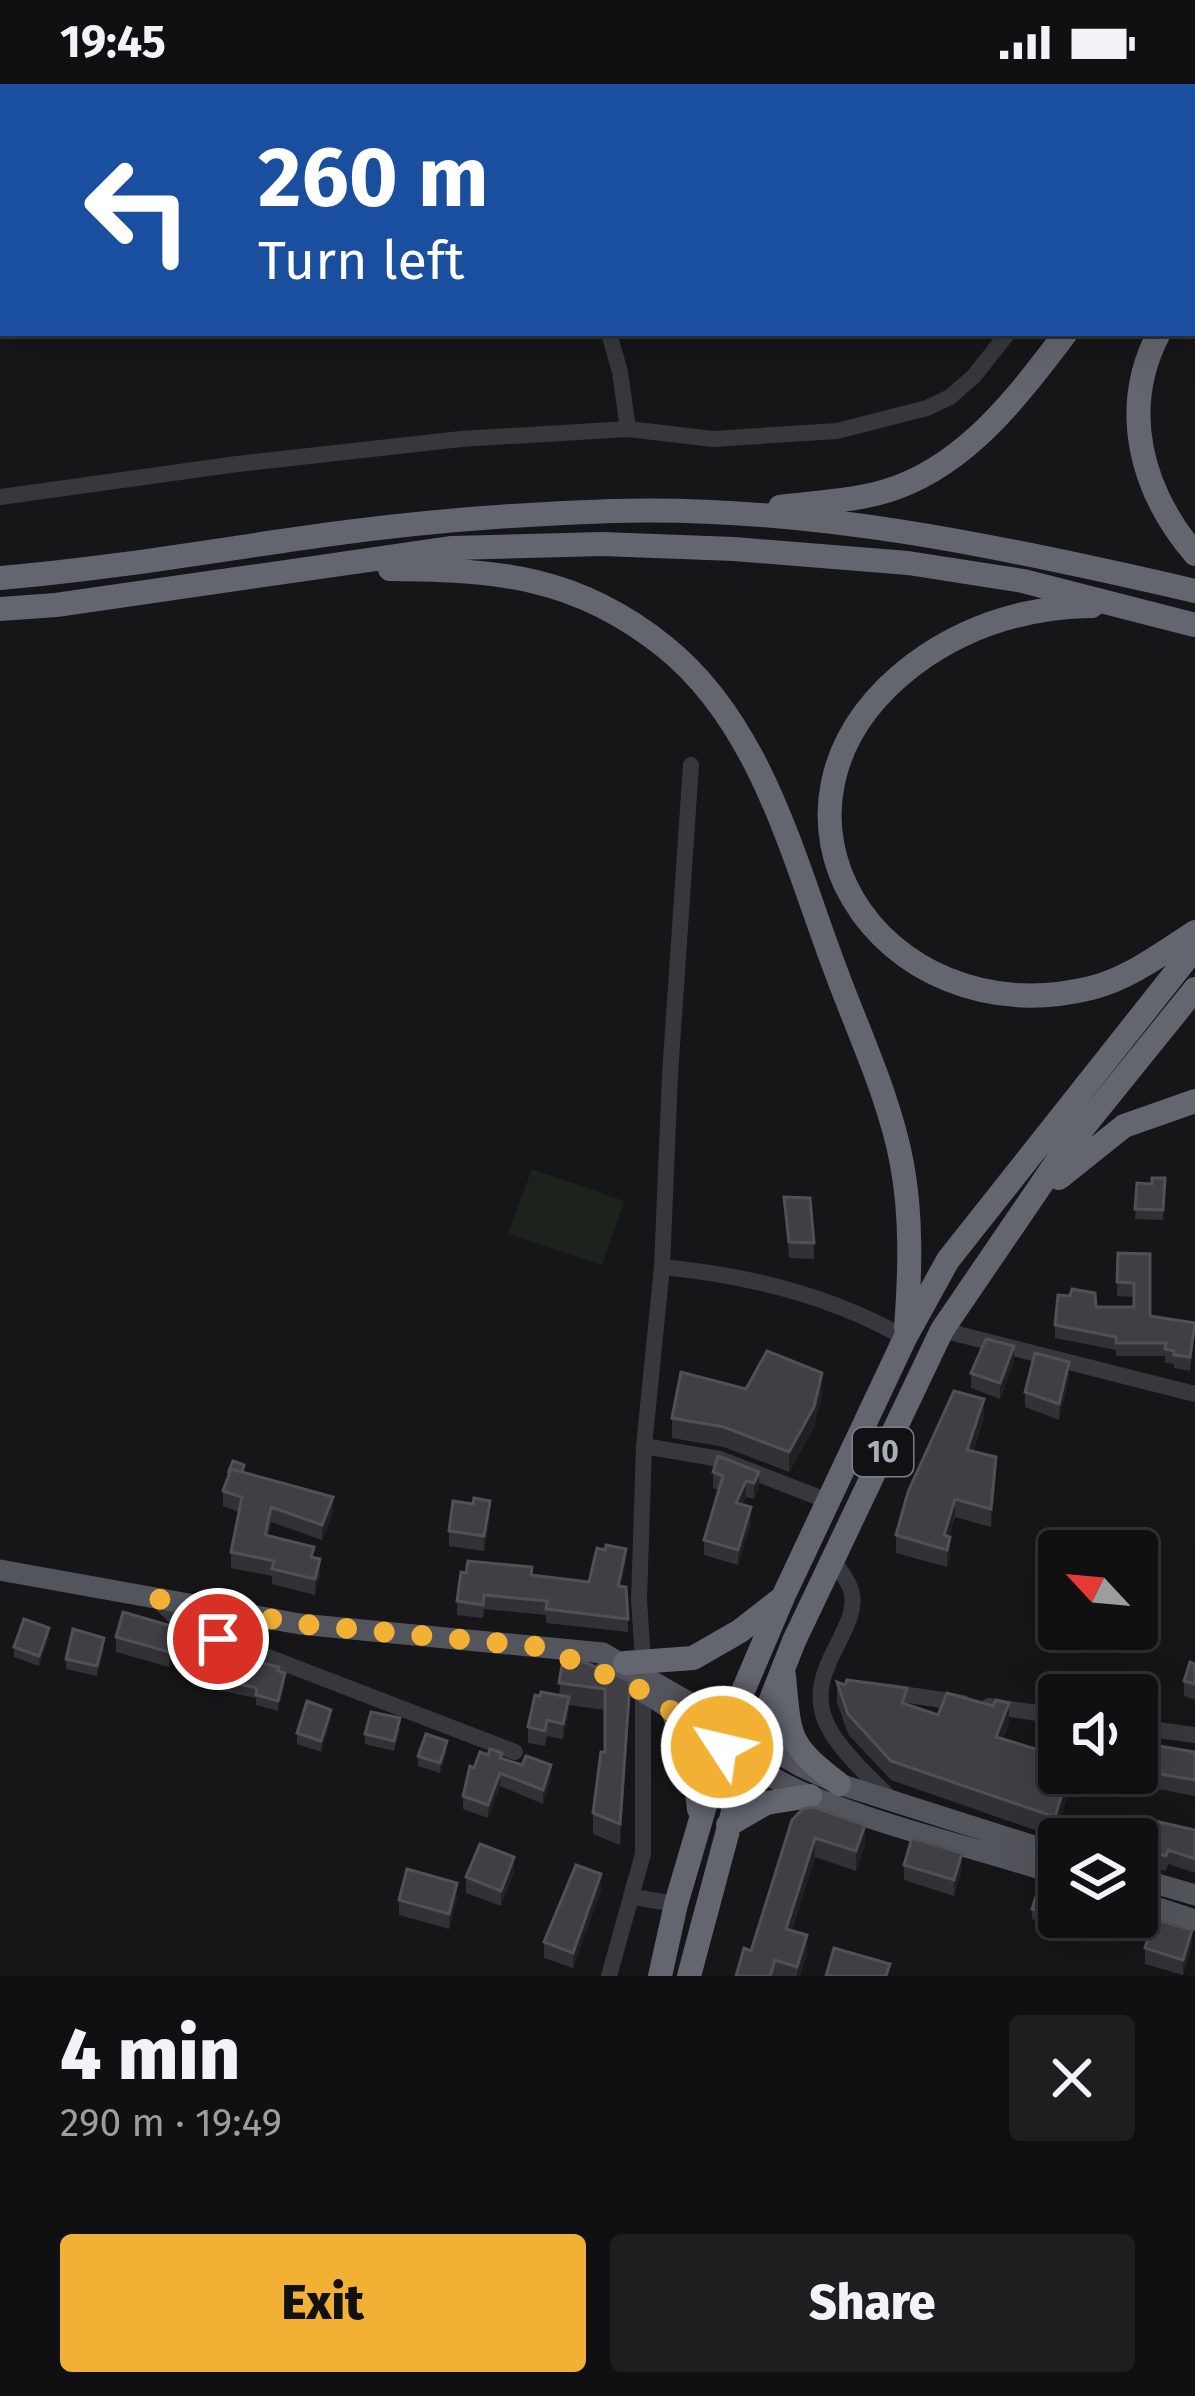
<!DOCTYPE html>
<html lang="en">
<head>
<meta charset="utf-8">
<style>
	:root { --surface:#101012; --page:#1e1e20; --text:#f1f3f6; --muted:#9c9d9f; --line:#303032; --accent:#f2b134 }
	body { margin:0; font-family:"Fira Sans",sans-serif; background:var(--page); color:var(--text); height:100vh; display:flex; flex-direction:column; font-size:45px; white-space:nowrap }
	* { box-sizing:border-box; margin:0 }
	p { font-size:39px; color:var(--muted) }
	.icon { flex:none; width:66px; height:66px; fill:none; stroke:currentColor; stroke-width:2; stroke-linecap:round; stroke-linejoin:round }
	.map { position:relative; height:1892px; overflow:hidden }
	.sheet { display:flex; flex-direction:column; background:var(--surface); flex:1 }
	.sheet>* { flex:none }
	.top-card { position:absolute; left:0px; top:0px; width:1197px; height:252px; box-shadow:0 12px 48px #0002,0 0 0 3px var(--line); background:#1a4fa0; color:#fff; overflow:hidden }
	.needle { width:78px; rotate:296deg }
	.buttons { position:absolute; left:1038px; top:1446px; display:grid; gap:24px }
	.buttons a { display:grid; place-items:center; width:120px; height:120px; border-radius:12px; background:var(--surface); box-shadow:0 12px 48px #0002,0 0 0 3px var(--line); font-size:60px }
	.pin { position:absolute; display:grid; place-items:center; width:102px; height:102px; color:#fff; margin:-51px; border:6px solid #fff; border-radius:50%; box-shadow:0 3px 12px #0007 }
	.me { position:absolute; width:132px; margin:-66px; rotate:305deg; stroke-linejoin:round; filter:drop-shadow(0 0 9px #0008) }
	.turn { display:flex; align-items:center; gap:42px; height:252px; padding:0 60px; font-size:54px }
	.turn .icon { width:156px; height:156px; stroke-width:2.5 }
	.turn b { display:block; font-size:84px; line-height:102px }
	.round { display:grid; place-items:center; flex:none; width:126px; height:126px; border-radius:12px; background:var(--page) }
	.head { display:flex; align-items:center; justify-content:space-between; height:204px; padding:0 60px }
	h1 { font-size:72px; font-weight:800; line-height:90px }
	.button { display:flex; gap:24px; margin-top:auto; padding:24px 60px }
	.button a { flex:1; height:138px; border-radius:12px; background:var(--accent); color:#111; font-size:48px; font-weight:800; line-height:138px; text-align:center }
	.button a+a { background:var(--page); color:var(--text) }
	.status { display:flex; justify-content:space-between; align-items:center; height:84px; padding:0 60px; background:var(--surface); direction:ltr }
	.status svg { height:33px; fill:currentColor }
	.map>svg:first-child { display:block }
	.green { fill:#1c231d }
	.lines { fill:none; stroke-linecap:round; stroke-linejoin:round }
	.minor { stroke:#37383d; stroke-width:16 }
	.major { stroke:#53555c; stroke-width:21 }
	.highway { stroke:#63666e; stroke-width:24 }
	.wall { fill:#323236 }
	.shaded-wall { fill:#212124 }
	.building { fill:#3f3f44; stroke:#4f5156; stroke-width:3 }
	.route { stroke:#f2b134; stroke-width:21; stroke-dasharray:0 37.8 }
	.labels { text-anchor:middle; stroke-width:12; stroke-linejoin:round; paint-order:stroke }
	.shield { fill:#111113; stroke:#7b7e86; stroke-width:3 }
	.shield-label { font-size:30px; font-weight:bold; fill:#a8adb8 }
</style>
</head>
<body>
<div class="status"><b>19:45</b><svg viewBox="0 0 49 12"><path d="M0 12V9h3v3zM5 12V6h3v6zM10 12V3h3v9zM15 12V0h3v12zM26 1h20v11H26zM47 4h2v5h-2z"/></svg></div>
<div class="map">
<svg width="1195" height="1892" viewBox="0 0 1195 1892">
	<rect width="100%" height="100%" fill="#161618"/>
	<path class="green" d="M532 1085 624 1117 602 1181 508 1150Z"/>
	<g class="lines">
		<path class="minor" d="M533 0V3
			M1036 0 1037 3
			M609 249 620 288 628 345
			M0 413 237 380 461 355 628 345 713 355 837 347 927 324 950 313 974 292 1008 249
			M662 1183C746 1191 832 1212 905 1254
			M942 1246 1195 1310
			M644 1362 720 1375 828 1417
			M832 1474C838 1484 848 1496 851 1506 864 1547 795 1589 831 1648 847 1674 873 1696 894 1718
			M157 1515 182 1540 515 1668
			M643 1576 639 1516 644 1362 662 1183 670 991 691 681
			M888 1608 963 1619
			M989 1622 1059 1632
			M1137 1643 1195 1651
			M633 1813 676 1820
			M609 1892 643 1770V1607"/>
		<path class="major" d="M0 1486 300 1540 603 1569 800 1682 839 1700 1059 1770
			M604 1588C678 1619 735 1682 811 1712 890 1745 977 1764 1059 1791
			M1137 1794 1195 1811
			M1137 1817 1195 1836"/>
		<path class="highway" d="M1194 119H1195
			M1194 201 1195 200
			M1159 249C1119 325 1141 407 1195 470
			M780 423C818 418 861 417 898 403 972 375 1020 309 1066 249
			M390 485C498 486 577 492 665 563 763 642 794 778 837 890 860 952 890 1015 902 1080 912 1134 910 1190 906 1244
			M0 494C108 485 216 466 324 451 419 438 516 430 613 427 809 421 1005 463 1195 507
			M1092 522C1027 523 965 542 913 581 728 723 879 956 1091 904 1128 895 1163 869 1195 848
			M0 525 56 521 452 464 602 460 734 465 908 479 1023 497 1195 541
			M1059 1094 1124 1042 1195 1017
			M625 1579 693 1574 740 1547 781 1515
			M784 1592C790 1655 787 1660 839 1700
			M674 1629 695 1693 699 1725
			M728 1741 766 1719 810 1712
			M660 1892 676 1820 729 1640 783 1513 905 1254 948 1176 1195 864
			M689 1892 746 1679 794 1557 942 1246 1062 1070 1195 905"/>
	</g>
	<path class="wall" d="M1165 1094 1163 1136 1135 1135 1137 1099 1152 1100Z
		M784 1113 814 1159V1175L789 1174Z
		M1118 1169 1150 1232 1195 1239 1190 1287 1174 1284V1280L1165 1279V1272H1116V1266L1055 1254V1241L1096 1223H1134V1213L1117 1212Z
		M1014 1277 1000 1315 971 1304V1289Z
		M1069 1294 1059 1336 1025 1323V1308Z
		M746 1305 822 1310 814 1343 789 1388 724 1363 672 1354V1334Z
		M984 1333 973 1368 996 1391 991 1443 955 1433 949 1453 950 1471 947 1483 896 1469V1451Z
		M718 1372 759 1404 754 1415 746 1413 742 1421 751 1439 738 1481 704 1471V1456L719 1406 713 1404V1388Z
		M244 1389 333 1428 322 1456 271 1438 268 1452 314 1473 320 1490 315 1511 272 1500V1492L231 1484V1468L239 1428 223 1422V1407Z
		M490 1432 484 1467 449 1462V1447Z
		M626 1479 621 1502 628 1535V1548L546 1539V1531L484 1525 483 1534 457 1531V1517L532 1492 589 1498Z
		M116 1553 175 1559 169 1583 116 1568Z
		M49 1554 39 1582 14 1573V1563Z
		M104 1564 97 1592 66 1585V1575Z
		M564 1570 630 1618 620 1761 593 1750V1729L605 1668V1626L569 1621 563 1655 547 1652 545 1662 528 1659V1643L559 1611Z
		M257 1578 279 1587 285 1599 278 1627 256 1621V1614L197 1602V1591Z
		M1195 1580V1616L1184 1612V1597Z
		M837 1598 938 1631 1009 1639 1003 1655 1072 1689V1696L1055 1753 891 1696 848 1650 837 1618Z
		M331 1636 321 1668 297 1660V1649Z
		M400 1644 394 1667 365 1660V1650Z
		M447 1667 440 1689 418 1682V1672Z
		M1195 1668V1712L1142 1702V1687Z
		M502 1675 551 1694 543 1720 500 1702 488 1734 463 1725V1712L474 1684Z
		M1075 1689H1106L1103 1698Z
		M792 1736 865 1760 856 1787 815 1773 792 1846 807 1870 800 1892H736L751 1867Z
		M1195 1746V1789L1168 1780 1166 1787 1137 1780V1755Z
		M904 1781 962 1785 954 1812 904 1796Z
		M514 1788 501 1822 466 1809V1793Z
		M601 1806 573 1884 544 1874V1858Z
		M457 1814 449 1845 399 1831V1816Z
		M1032 1825 1063 1833 1059 1845 1032 1835Z
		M1192 1861 1183 1891 1145 1880V1864Z"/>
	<path class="shaded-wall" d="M1014 1262V1277L1000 1315V1299Z
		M1069 1278V1294L1059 1336V1320Z
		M822 1289V1310L814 1343 789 1388V1368Z
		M984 1315V1333L967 1384V1366Z
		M996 1373V1391L991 1443V1425Z
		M759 1388V1404L754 1415V1399Z
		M746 1397V1413L736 1434V1419Z
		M333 1413V1428L322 1456V1441Z
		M955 1415V1433L944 1469V1451Z
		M490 1417V1432L484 1467V1452Z
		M751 1423V1439L738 1481V1466Z
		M950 1453V1471L947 1483V1466Z
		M626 1465V1479L618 1515V1502Z
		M320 1475V1490L315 1511V1495Z
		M175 1543V1559L169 1583V1568Z
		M49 1544V1554L39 1582V1572Z
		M104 1554V1564L97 1592V1582Z
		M285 1589V1599L278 1627V1617Z
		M630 1597V1618L620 1761V1740Z
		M569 1613V1629L563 1655V1640Z
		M1009 1619V1639L996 1672V1653Z
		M331 1626V1636L321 1668V1657Z
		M447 1657V1667L440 1689V1679Z
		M551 1681V1694L543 1720V1706Z
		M500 1689V1702L488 1734V1721Z
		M1068 1689H1072V1696L1055 1753V1733Z
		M865 1741V1760L856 1787V1767Z
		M815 1754V1773L786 1864V1845Z
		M962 1769V1785L954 1812V1796Z
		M514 1773V1788L501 1822V1807Z
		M601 1790V1806L573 1884V1869Z
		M457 1799V1814L449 1845V1830Z
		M1192 1846V1861L1183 1891V1876Z
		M807 1851V1870L800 1892H797V1883Z"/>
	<path class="building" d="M1152 1094H1165L1163 1126 1135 1125 1137 1099 1152 1100Z
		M784 1113 810 1114 814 1159 789 1158Z
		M1118 1169 1150 1170V1232L1195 1239 1190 1273 1174 1271V1267L1165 1265 1166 1259H1116V1253L1055 1241 1058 1211 1070 1212 1072 1205 1095 1209 1096 1223H1134V1199L1117 1198Z
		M986 1255 1014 1262 1000 1299 971 1289Z
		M767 1267 822 1289 814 1323 789 1368 724 1343 672 1334 681 1288 746 1305Z
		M1035 1269 1069 1278 1059 1320 1025 1308Z
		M954 1307 984 1315 967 1366 996 1373 991 1425 955 1415 944 1451 950 1453 947 1466 896 1451 908 1408Z
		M718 1372 759 1388 754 1399 746 1397 736 1419 751 1423 738 1466 704 1456 723 1392 713 1388Z
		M233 1377 244 1381 242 1388 231 1385 228 1389Z
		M231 1385 333 1413 322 1441 271 1423 265 1451 314 1463 311 1473 320 1475 315 1495 272 1485 274 1477 231 1468 242 1413 223 1407Z
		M474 1414 490 1417 484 1452 449 1447 453 1417 473 1420Z
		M606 1461 626 1465 618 1502 626 1503 628 1535 546 1525 547 1517 484 1511 483 1521 457 1517 461 1488 466 1489 468 1477 532 1483 531 1491 589 1498 597 1464 605 1466Z
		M123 1528 175 1543 169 1568 116 1553Z
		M24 1535 49 1544 39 1572 14 1563Z
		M73 1545 104 1554 97 1582 66 1575Z
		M206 1560 258 1572 257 1578 279 1583 278 1587 285 1589 278 1617 256 1611 257 1605 253 1603 197 1591Z
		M564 1570 630 1597 620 1740 593 1729 601 1668H605V1605L559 1599Z
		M1190 1578 1195 1580V1600L1184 1597Z
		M847 1596 907 1604 902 1619 938 1631 947 1609 993 1622 996 1616 1009 1619 996 1653 1059 1672V1689H1068L1055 1733 891 1677 848 1630 837 1598 845 1601Z
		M541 1608 569 1613 563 1640 547 1636 545 1647 528 1643 535 1611 540 1612Z
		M307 1617 331 1626 321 1657 297 1649Z
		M371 1628 400 1634 394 1657 365 1650Z
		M426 1650 447 1657 440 1679 418 1672Z
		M1147 1660 1195 1668V1696L1142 1687Z
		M490 1665 502 1669 500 1674 522 1681 526 1672 551 1681 543 1706 500 1689 488 1721 463 1712 470 1682 474 1684 480 1668 488 1671Z
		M813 1723 865 1741 856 1767 815 1754 786 1845 807 1851 797 1883 775 1876 770 1892H736L744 1864 751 1867 792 1736 803 1725Z
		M1137 1733 1195 1746V1775L1168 1766 1166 1772 1137 1765V1755H1130Z
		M912 1754 962 1769 954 1796 904 1781Z
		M480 1760 514 1773 501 1807 466 1793Z
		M576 1781 601 1790 573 1869 544 1858Z
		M407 1785 457 1799 449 1830 399 1816Z
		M1040 1800 1059 1804V1834L1032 1825Z
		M1154 1835 1192 1846 1183 1876 1145 1864Z
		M834 1864 890 1880 886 1892H826Z"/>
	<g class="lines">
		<path class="route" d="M218 1555 182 1540 158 1515 300 1540 542 1563 643 1607 722 1663"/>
	</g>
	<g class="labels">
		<rect class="shield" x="853" y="1344" width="60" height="48" rx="9"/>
		<g class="shield-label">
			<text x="883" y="1378">10</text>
		</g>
	</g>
</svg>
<div class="buttons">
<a><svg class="needle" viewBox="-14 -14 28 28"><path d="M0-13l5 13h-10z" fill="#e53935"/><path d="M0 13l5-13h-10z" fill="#9c9d9f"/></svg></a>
<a><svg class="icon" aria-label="sound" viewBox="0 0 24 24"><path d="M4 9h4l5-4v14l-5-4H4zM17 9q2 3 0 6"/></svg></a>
<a><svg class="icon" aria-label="layers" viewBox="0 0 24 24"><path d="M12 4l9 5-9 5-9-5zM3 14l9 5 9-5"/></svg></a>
</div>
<div class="pin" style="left:218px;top:1555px;background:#d93025"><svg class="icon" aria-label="arrive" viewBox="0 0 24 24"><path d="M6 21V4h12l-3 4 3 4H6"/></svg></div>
<svg class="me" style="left:722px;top:1663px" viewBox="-20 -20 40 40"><circle r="17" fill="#f2b134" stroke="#fff" stroke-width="3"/><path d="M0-11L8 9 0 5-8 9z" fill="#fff"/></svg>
<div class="top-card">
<div class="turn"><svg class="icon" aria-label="left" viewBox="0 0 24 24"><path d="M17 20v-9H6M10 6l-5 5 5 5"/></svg><div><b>260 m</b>Turn left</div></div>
</div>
</div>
<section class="sheet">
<div class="head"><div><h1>4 min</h1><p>290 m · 19:49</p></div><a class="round"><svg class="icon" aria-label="close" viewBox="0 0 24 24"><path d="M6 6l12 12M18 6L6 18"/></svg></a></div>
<div class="button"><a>Exit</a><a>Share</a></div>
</section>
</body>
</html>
